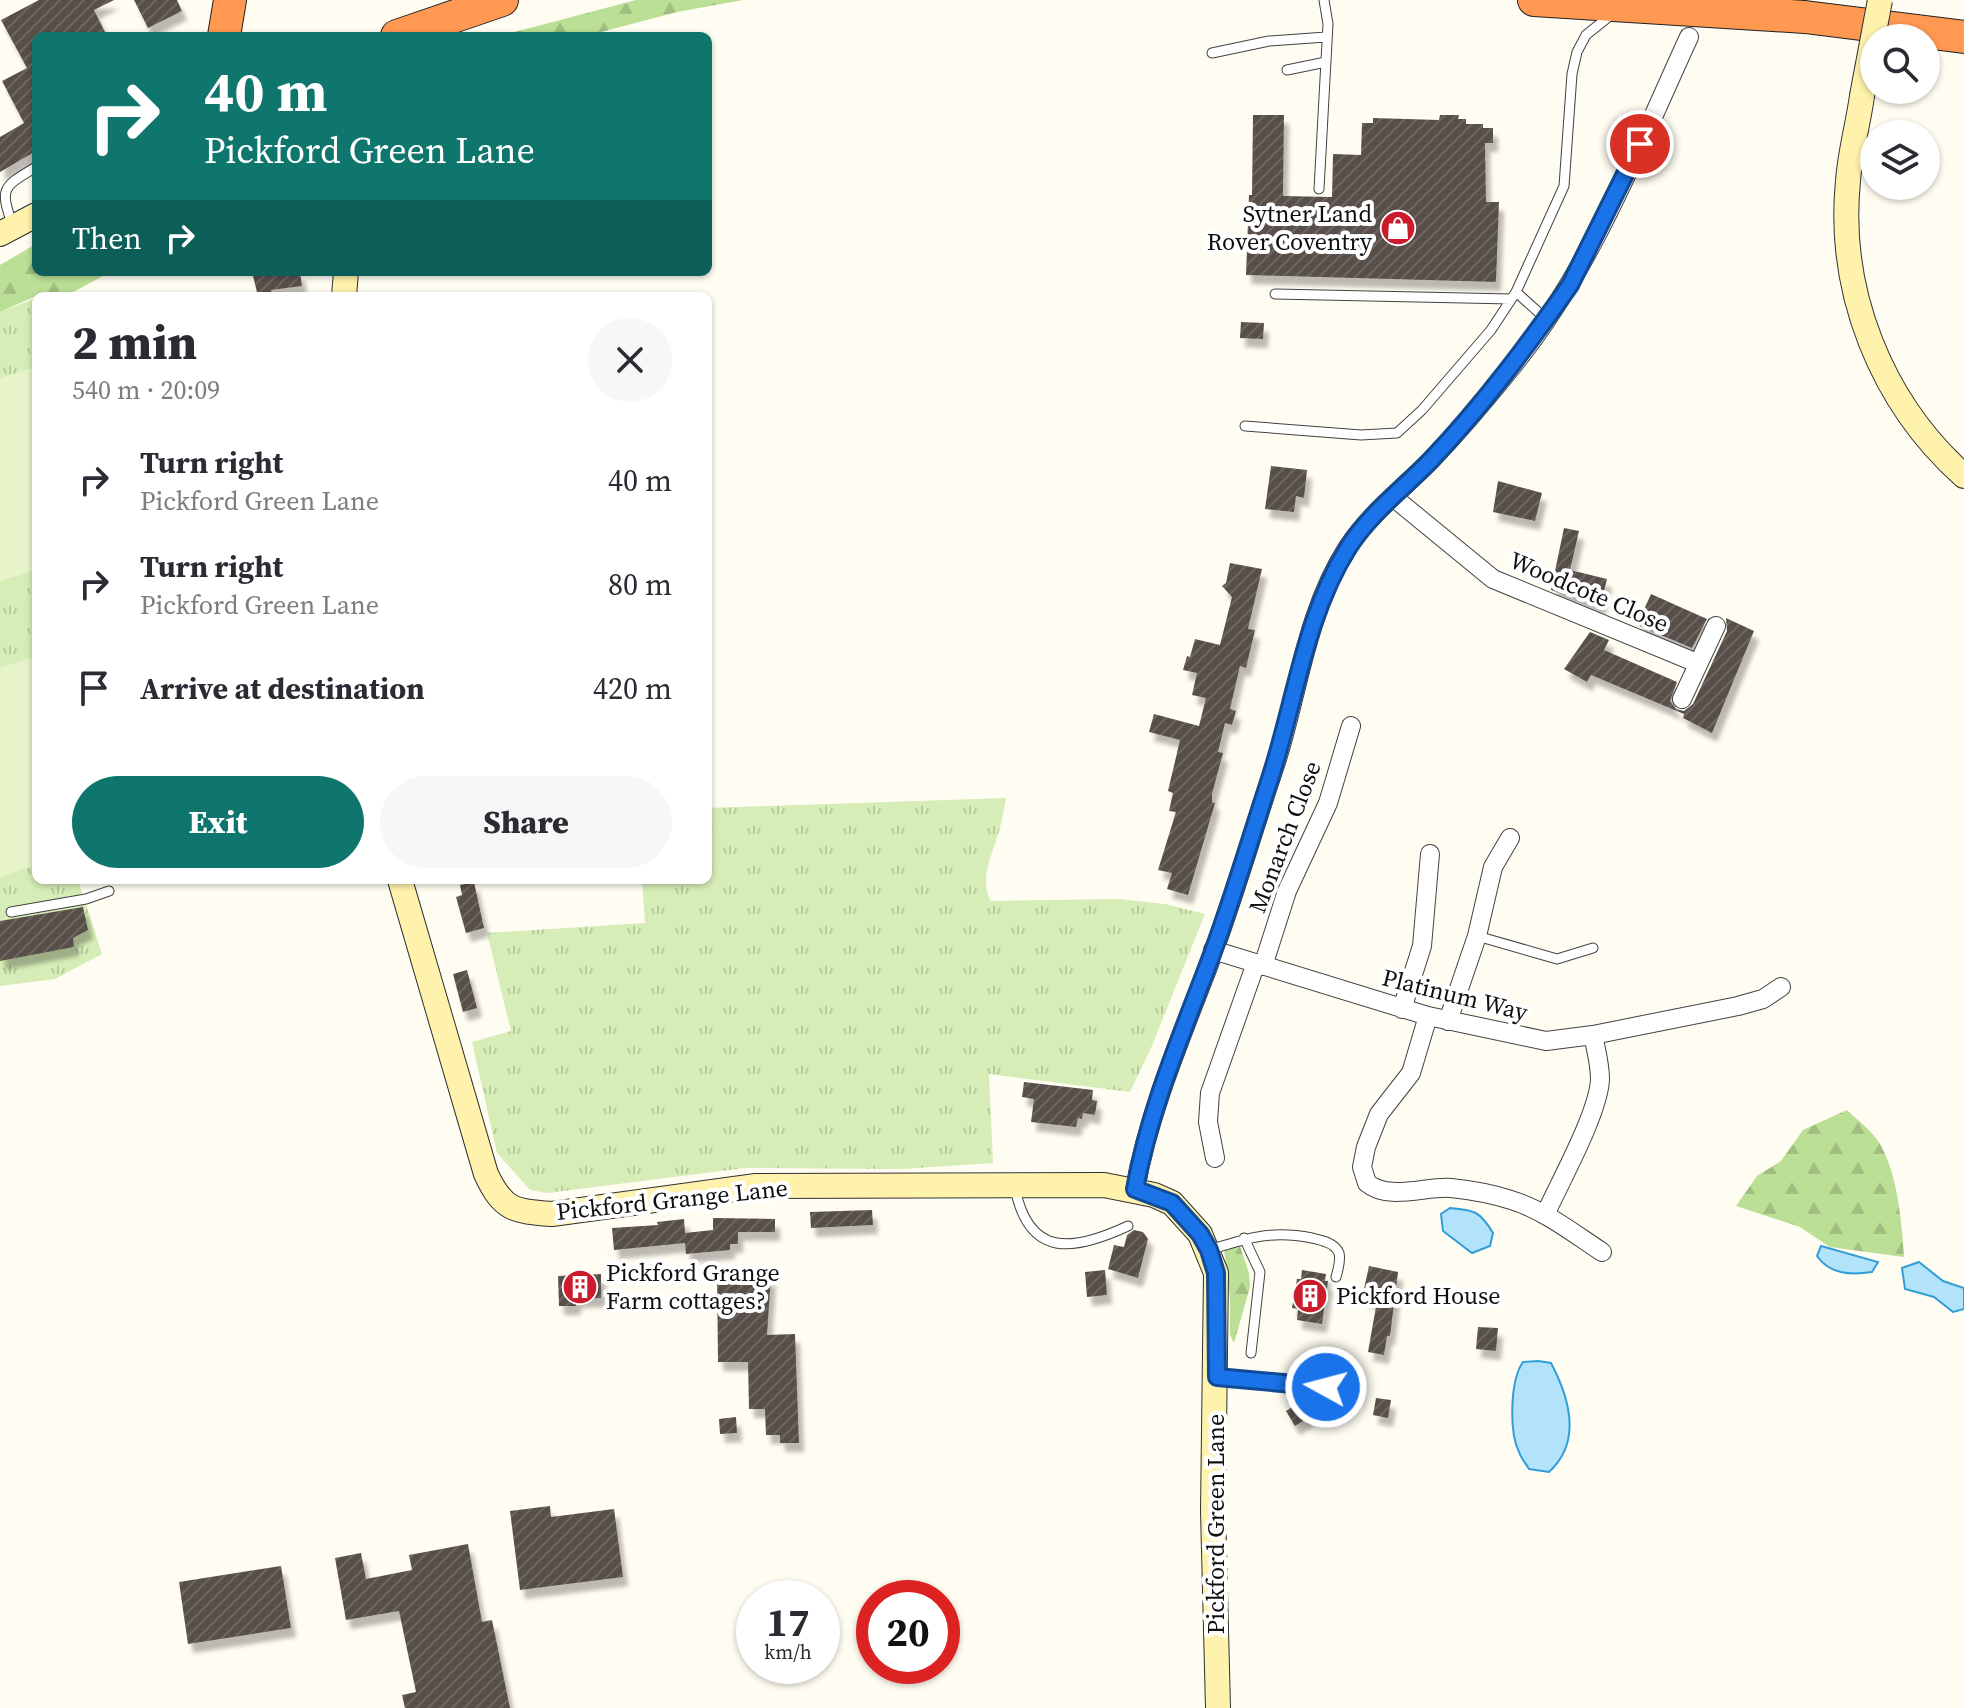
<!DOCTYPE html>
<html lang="en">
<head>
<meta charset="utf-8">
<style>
	:root { --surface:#fff; --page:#f7f7f7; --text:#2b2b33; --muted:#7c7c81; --accent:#0f766e }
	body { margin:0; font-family:"Source Serif 4",serif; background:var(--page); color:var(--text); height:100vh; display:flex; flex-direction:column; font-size:30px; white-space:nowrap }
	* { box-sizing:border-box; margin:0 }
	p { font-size:26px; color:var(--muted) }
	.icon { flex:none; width:44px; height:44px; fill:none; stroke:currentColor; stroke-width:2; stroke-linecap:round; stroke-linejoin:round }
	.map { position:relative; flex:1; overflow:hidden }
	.details { position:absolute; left:32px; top:292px; width:680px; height:592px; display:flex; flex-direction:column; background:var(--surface); border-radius:12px; box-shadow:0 2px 6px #0004 }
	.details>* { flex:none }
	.top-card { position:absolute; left:32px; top:32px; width:680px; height:244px; border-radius:12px; box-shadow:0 2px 6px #0004; background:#0f766e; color:#fff; overflow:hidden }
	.controls { position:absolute; left:1860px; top:24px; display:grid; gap:16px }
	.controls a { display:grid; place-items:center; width:80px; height:80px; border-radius:50%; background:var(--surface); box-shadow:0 2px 6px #0004; font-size:40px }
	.speed { position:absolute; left:736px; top:1580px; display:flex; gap:16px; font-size:40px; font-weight:700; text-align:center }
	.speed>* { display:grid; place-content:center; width:104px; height:104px; border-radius:50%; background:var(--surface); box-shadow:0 2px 6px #0004; line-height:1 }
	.speed small { font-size:20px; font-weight:400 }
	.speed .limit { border:12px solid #d22; background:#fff; color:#111 }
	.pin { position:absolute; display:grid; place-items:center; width:68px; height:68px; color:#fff; margin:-34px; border:4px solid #fff; border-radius:50%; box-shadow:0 2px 8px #0007 }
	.me { position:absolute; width:88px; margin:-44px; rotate:277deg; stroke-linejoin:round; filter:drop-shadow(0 0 6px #0008) }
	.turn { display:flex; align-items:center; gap:28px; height:168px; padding:0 40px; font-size:36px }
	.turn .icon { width:104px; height:104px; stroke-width:2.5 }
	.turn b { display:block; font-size:56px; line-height:68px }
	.then { display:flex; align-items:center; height:76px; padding:0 40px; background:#0003; gap:16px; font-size:30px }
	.round { display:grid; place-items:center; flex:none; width:84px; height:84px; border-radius:42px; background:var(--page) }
	.headline { display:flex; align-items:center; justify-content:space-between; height:136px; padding:0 40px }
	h1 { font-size:48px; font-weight:800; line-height:60px }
	.primary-button { display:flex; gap:16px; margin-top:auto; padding:16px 40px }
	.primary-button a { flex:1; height:92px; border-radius:48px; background:var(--accent); color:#fff; font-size:32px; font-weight:800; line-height:92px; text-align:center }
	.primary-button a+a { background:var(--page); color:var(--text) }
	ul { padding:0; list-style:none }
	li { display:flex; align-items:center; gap:24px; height:104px; padding:0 40px }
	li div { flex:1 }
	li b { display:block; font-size:30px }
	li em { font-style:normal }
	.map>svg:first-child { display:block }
	.grass { fill:url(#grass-tufts) }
	.forest { fill:url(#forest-firs) }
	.pitch { fill:#e7f4ca }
	.water { fill:#b2e3fb; stroke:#339dd8; stroke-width:2 }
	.building { fill:url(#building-hatch); filter:url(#shadow) }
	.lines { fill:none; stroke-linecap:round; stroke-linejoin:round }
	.lane-casing { stroke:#424242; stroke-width:11 }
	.street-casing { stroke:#424242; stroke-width:20 }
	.secondary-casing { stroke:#313131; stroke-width:26 }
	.highway-casing { stroke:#202020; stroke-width:34 }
	.lane { stroke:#fff; stroke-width:9 }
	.street { stroke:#fff; stroke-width:18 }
	.secondary { stroke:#fff2ad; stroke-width:24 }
	.highway { stroke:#ff9850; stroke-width:32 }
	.secondary-bridge-casing { stroke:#313131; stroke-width:26; stroke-linecap:butt }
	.secondary-bridge { stroke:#fff2ad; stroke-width:24 }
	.route-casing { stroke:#114b97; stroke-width:20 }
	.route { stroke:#1a73e8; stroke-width:14 }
	.labels { text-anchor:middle; stroke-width:8; stroke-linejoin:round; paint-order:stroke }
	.poi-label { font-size:24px; fill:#0f0f0f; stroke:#fff; text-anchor:start }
	.street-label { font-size:24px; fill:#0f0f0f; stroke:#fff }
</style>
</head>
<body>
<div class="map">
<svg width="1964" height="1708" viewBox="0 0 1964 1708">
	<defs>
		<pattern id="grass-tufts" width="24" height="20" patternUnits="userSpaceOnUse" patternTransform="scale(2)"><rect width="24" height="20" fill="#d6edb7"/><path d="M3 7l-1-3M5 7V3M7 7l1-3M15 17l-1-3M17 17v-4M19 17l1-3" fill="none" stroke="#b6ca9c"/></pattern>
		<pattern id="forest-firs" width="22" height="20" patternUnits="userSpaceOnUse" patternTransform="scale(2)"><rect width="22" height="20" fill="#badf95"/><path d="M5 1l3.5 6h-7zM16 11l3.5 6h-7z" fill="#9fbe7f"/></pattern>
		<pattern id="building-hatch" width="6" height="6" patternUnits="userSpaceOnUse" patternTransform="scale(2)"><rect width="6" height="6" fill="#59504b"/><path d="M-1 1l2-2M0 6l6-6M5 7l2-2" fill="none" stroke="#6c6561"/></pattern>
		<filter id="shadow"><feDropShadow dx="5" dy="9" stdDeviation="2" flood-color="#0004"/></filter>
	</defs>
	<rect width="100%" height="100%" fill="#fffcf2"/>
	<path class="grass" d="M36 298V880H78L102 954 55 979 0 986V312Z
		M1006 798C1004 809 1002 821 999 831 993 854 978 878 991 901L1119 899 1165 904 1205 914 1151 1048 1130 1092 989 1074 993 1163 902 1169 745 1168 547 1193 530 1190 497 1153 472 1042 511 1031 487 933 645 923 642 880H708V808Z"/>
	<path class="forest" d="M636 0H743L677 12 586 36H499Z
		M36 244V272H110L66 296H36L0 312V265Z
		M1847 1110C1857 1120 1870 1129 1878 1141 1897 1169 1902 1223 1904 1257L1830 1247 1800 1227 1736 1206 1757 1176 1781 1161 1803 1130Z
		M1240 1246 1249 1273 1250 1287 1234 1343 1230 1335V1298L1224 1250Z"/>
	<path class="pitch" d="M36 367V570L0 581V378Z
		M36 656V865L0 877V668Z"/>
	<path class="water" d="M1450 1208C1474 1210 1480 1211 1493 1233L1490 1246 1472 1253 1443 1231 1441 1214Z
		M1821 1246 1878 1262 1872 1272C1852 1275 1830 1275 1817 1256Z
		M1919 1262 1943 1281 1964 1288V1309L1953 1312 1934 1297 1905 1289 1902 1268Z
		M1538 1361 1551 1363C1570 1399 1582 1442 1549 1472L1529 1469C1526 1464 1521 1458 1519 1452 1509 1432 1510 1380 1523 1362Z"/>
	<path class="building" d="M39 0H114L94 10 107 36H36V151L0 172V137L24 123 2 81 27 68 1 20Z
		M134 0H177L182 11 148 28Z
		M1253 115H1284L1283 196 1332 197 1333 154 1361 155 1362 123H1373V118L1439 120 1440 115H1459L1458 119H1466V124H1483V128H1493V143H1485L1486 202H1499L1496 282 1246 275 1249 195H1252Z
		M252 272H300L302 286 271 290 273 296H258Z
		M1241 322 1264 323 1263 339 1240 338Z
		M1271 466 1307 470 1304 498 1296 496 1294 512 1265 509Z
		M1498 481 1542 493 1535 521 1493 512Z
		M1564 528 1579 531 1570 570 1607 579 1600 607 1551 590Z
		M1230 563 1262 569 1248 629 1255 630 1246 668 1240 666 1230 709 1236 711 1232 725 1225 723 1218 752 1223 753 1212 794V802L1215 803 1188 895 1167 889 1172 873 1158 870 1176 812 1169 811 1173 793 1168 791 1180 740 1149 732 1154 714 1199 726 1206 698 1192 695 1197 673 1183 670 1187 656 1190 657 1195 639 1220 645 1232 597 1222 586 1226 583Z
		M1651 594 1707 619 1692 648 1637 625Z
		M1726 618 1754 631 1712 733 1683 718 1684 714 1591 675 1587 682 1564 669 1590 632 1609 640 1604 650 1677 682 1670 701 1676 709 1684 711 1693 704 1727 631Z
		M474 882 484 928 466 933 456 897 462 895 460 885Z
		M83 907 88 930 73 938 74 947 0 961V921Z
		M467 970 477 1008 463 1012 453 974Z
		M1024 1082 1093 1090 1092 1100 1097 1101 1095 1115 1083 1113 1082 1119 1078 1118 1076 1127 1031 1122 1034 1099 1022 1097Z
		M872 1210 873 1225 811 1228 810 1212Z
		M713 1218 775 1219V1232H738V1244H730V1250L686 1254 685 1243 614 1250 612 1228 658 1225 657 1222 684 1219 685 1233 713 1230Z
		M1134 1230 1143 1232 1148 1239 1138 1278 1108 1269 1114 1245 1124 1247 1127 1235Z
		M1369 1266 1398 1272 1390 1336H1387L1384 1355 1368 1352 1377 1301 1362 1298Z
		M1105 1270 1107 1295 1087 1297 1085 1272Z
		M1302 1270 1326 1274 1325 1281H1328L1322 1324 1297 1320 1298 1309 1292 1308 1297 1279H1301Z
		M717 1273 771 1277 767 1335 795 1334 799 1443H780V1435H766L765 1409H749L748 1362H718Z
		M601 1274V1298L576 1299V1306H559L558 1276Z
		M1478 1327 1498 1328 1496 1351 1476 1349Z
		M1376 1398 1391 1400 1388 1418 1373 1415Z
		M1301 1401 1311 1416 1295 1426 1286 1411Z
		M736 1417 737 1433 720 1434 719 1419Z
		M550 1506 551 1517 614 1509 623 1577 520 1590 510 1511Z
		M468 1544 482 1622 492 1620 510 1708H405L402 1695 416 1692 399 1611 346 1620 335 1558 361 1553 366 1579 412 1570 409 1555Z
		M281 1566 291 1628 188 1644 179 1582Z"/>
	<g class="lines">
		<defs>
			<path id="lane" d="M1212 53 1269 41 1326 37
				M1287 70 1326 62
				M1319 189 1328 24 1324 0
				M13 227C0 188 1 188 36 167
				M1516 292 1546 319
				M1275 294 1511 299
				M1245 426 1361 435 1397 433 1422 410 1491 330 1516 292 1564 186 1572 74 1577 52 1586 35 1611 15
				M11 912 86 899 109 891
				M1477 936 1557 959 1593 948
				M1015 1188C1029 1259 1074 1251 1128 1226
				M1244 1238 1260 1272 1251 1353
				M1209 1250C1248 1238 1270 1230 1312 1238 1321 1240 1335 1243 1339 1253 1341 1260 1338 1270 1336 1277
				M1217 1377 1283 1381 1348 1390"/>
			<path id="street" d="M1393 497 1493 579 1697 663
				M1682 699 1716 626
				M1213 950 1428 1016 1546 1041 1593 1035 1738 1006 1763 999 1781 987
				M1263 966 1287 891 1328 803 1351 726
				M1402 1009 1422 946 1430 854
				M1428 1016 1411 1073 1379 1114 1366 1147 1362 1167 1367 1183C1389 1201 1425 1186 1451 1188 1470 1190 1493 1194 1511 1200 1544 1210 1573 1233 1602 1252
				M1448 1021 1477 936 1493 867 1510 838
				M1215 1158 1208 1122 1210 1093 1256 963
				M1135 1189C1149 1112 1180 1040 1208 967 1233 900 1253 830 1276 762 1299 690 1306 612 1348 547 1369 515 1402 489 1429 462 1457 433 1485 400 1510 369 1590 272 1637 150 1689 37
				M1545 1215C1560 1182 1599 1112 1600 1079 1600 1064 1596 1050 1593 1035"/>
			<path id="secondary" d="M1862 96C1858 125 1850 152 1848 181 1837 291 1881 402 1964 476
				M0 234 36 215
				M344 296 346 272
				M400 880 486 1174C503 1210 513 1211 552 1214L756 1186 1104 1185 1154 1195 1172 1203 1200 1234 1216 1273 1213 1511 1218 1708"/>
			<path id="highway" d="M1534 0 1805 17 1964 37
				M224 36 230 0
				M397 36 502 0"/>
		</defs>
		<use href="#lane" class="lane-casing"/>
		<use href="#street" class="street-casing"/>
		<use href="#secondary" class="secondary-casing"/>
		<use href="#highway" class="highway-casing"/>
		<use href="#lane" class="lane"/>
		<use href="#street" class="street"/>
		<use href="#secondary" class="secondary"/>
		<use href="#highway" class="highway"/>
		<defs>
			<path id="secondary-bridge" d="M1862 96 1880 0"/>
		</defs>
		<use href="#secondary-bridge" class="secondary-bridge-casing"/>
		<use href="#secondary-bridge" class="secondary-bridge"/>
	</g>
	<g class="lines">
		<defs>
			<path id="route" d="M1326 1387 1217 1377 1216 1273 1209 1250 1200 1234 1172 1203 1135 1189C1149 1111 1180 1039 1208 965 1231 905 1249 843 1269 782 1295 704 1304 618 1348 548 1369 514 1403 489 1431 460 1483 405 1527 346 1570 285L1640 144"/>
		</defs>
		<use href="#route" class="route-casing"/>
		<use href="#route" class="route"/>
	</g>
	<defs>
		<symbol id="shop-disc" viewBox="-11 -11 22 22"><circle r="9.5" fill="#cb1c2c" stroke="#fff"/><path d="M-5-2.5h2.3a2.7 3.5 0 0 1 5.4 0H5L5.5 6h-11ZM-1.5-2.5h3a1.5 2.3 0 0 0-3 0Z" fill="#fff"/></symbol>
		<symbol id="building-disc" viewBox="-11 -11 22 22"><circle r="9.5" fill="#cb1c2c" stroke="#fff"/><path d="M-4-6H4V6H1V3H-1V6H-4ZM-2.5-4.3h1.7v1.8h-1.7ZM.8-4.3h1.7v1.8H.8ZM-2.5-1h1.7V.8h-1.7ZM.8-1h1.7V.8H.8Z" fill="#fff"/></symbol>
	</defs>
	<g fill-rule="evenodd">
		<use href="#shop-disc" x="1378" y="208" width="40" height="40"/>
		<use href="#building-disc" x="560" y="1267" width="40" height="40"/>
		<use href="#building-disc" x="1290" y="1276" width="40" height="40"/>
	</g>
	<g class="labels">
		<g class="poi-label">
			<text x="1372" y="222" text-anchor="end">Sytner Land<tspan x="1372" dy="28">Rover Coventry</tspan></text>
			<text x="606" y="1281">Pickford Grange<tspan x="606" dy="28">Farm cottages?</tspan></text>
			<text x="1336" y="1304">Pickford House</text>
		</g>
		<g class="street-label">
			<text transform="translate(1589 592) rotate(23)" y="8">Woodcote Close</text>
			<text transform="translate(1285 837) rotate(-69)" y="8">Monarch Close</text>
			<text transform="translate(1455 995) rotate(14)" y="8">Platinum Way</text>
			<text transform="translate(672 1200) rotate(-6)" y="8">Pickford Grange Lane</text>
			<text transform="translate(1216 1524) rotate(-90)" y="8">Pickford Green Lane</text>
		</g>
	</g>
</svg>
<div class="controls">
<a><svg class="icon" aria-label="search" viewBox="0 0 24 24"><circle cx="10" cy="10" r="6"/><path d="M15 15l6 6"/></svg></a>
<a><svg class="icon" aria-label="layers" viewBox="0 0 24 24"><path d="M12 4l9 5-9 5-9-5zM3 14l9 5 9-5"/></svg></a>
</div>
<div class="speed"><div>17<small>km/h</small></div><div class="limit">20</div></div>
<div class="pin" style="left:1640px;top:144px;background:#d93025"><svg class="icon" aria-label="arrive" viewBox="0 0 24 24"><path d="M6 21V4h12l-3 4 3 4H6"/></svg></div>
<svg class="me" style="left:1326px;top:1387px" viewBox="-20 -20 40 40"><circle r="17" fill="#1a73e8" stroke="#fff" stroke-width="3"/><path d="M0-11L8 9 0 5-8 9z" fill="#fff"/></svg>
<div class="top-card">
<div class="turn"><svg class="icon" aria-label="right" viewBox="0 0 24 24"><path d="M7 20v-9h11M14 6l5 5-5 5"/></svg><div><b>40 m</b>Pickford Green Lane</div></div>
<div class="then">Then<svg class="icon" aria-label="right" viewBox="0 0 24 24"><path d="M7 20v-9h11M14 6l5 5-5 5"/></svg></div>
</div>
<section class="details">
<div class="headline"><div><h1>2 min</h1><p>540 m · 20:09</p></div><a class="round"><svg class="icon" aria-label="close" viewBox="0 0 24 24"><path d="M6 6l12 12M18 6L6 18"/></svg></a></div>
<ul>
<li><svg class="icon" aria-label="right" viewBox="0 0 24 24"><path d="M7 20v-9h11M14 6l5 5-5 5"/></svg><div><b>Turn right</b><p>Pickford Green Lane</p></div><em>40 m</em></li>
<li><svg class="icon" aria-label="right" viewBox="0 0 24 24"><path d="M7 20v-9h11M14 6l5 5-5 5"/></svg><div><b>Turn right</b><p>Pickford Green Lane</p></div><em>80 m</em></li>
<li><svg class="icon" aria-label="arrive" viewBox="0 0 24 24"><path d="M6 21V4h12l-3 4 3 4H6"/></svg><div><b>Arrive at destination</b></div><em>420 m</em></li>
</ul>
<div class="primary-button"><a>Exit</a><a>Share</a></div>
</section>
</div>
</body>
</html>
